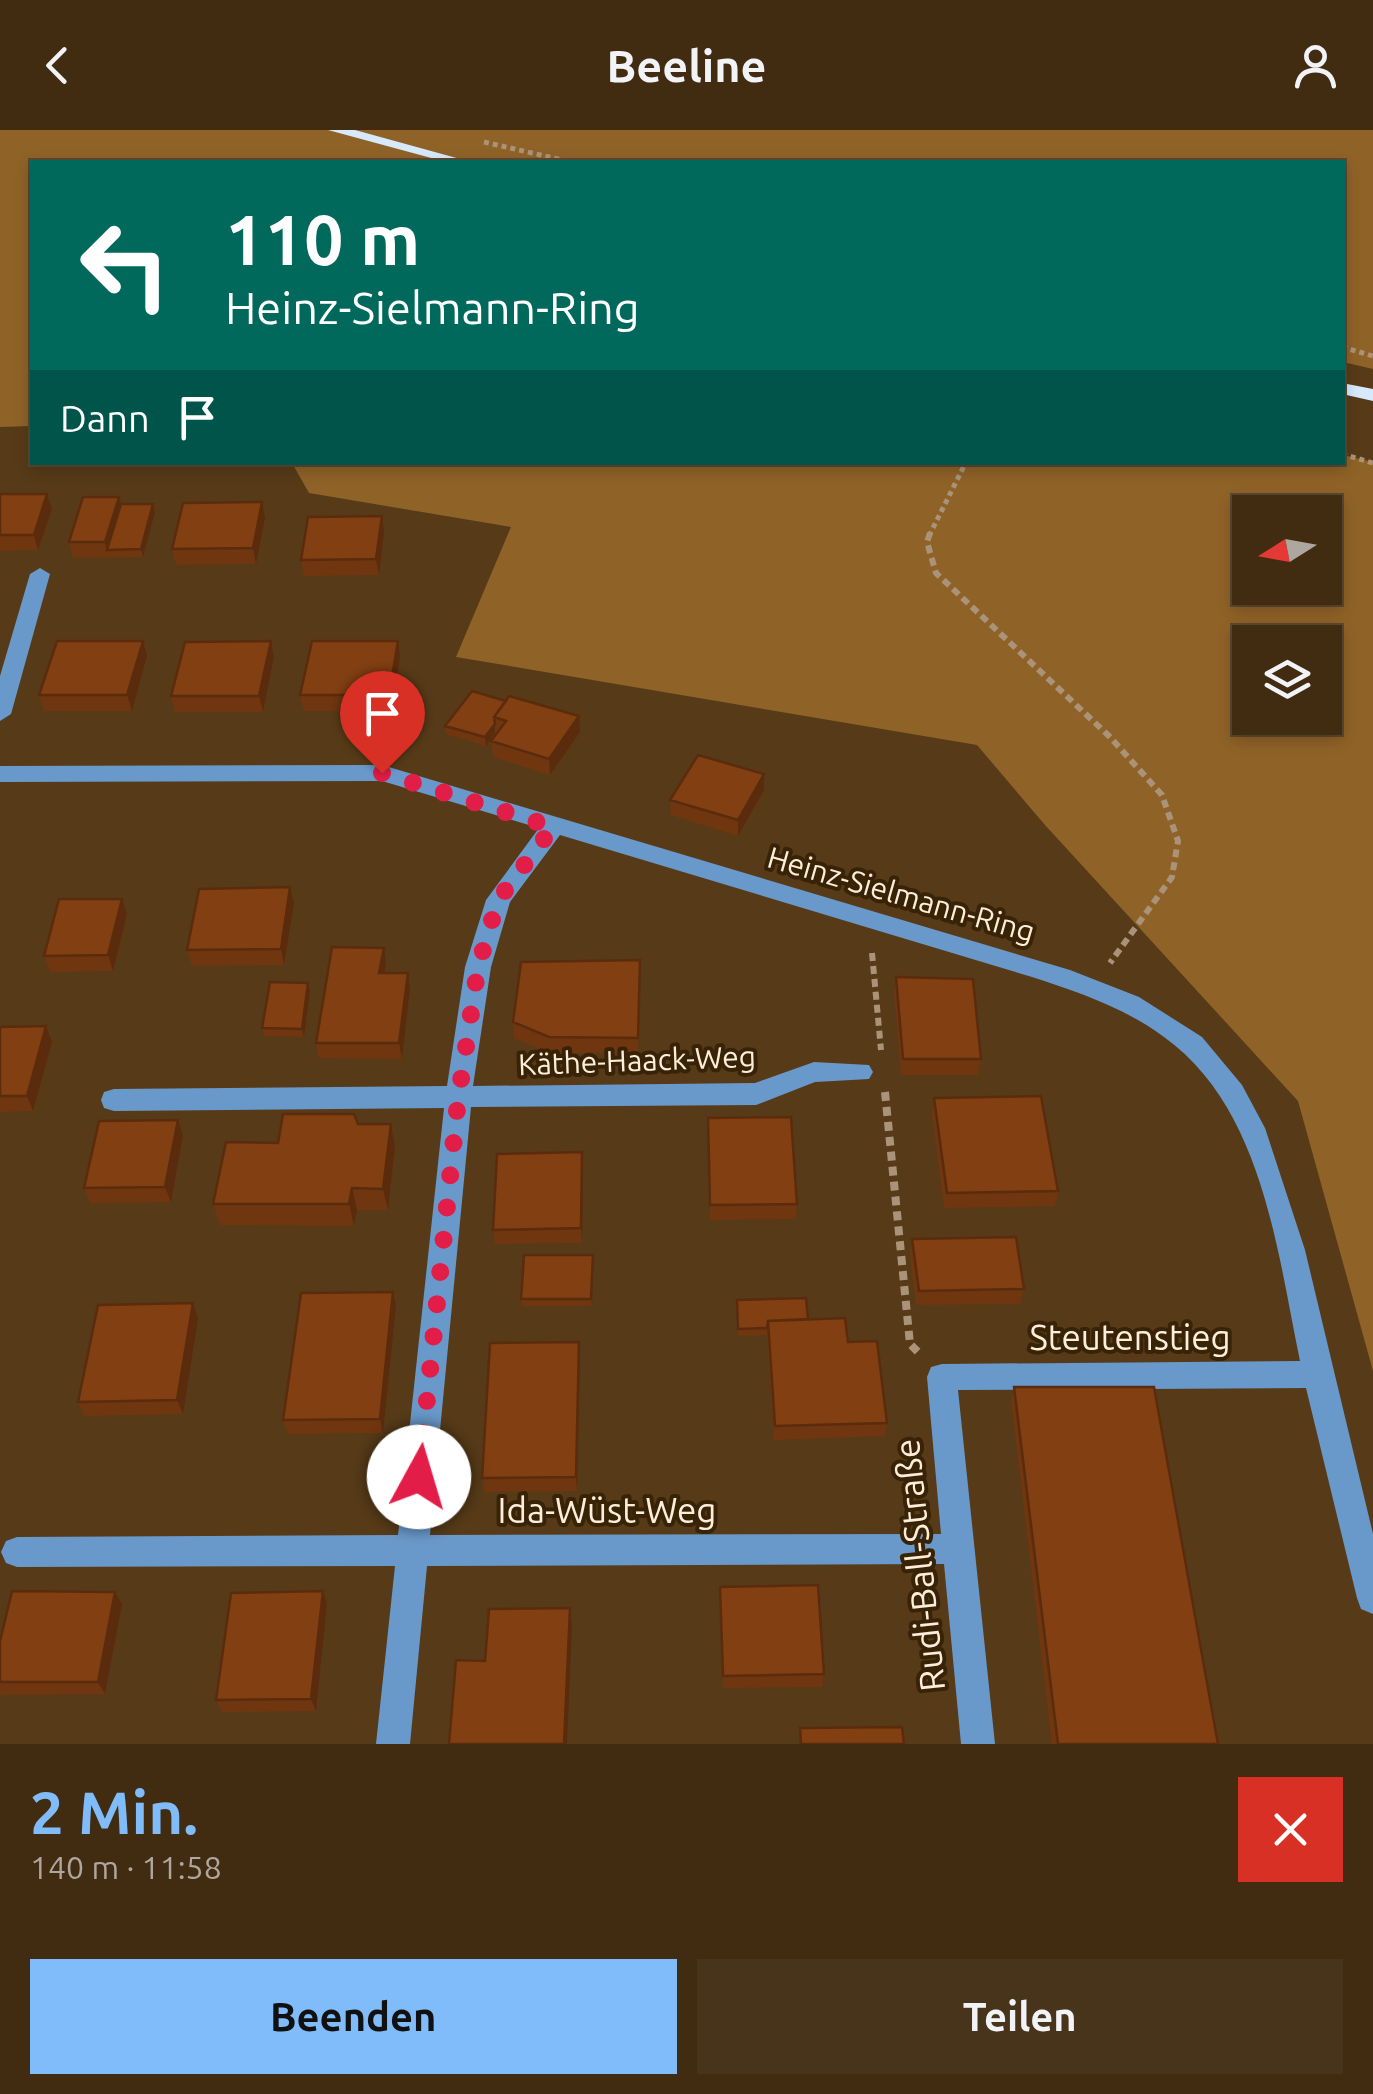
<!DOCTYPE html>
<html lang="de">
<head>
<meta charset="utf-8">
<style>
	:root { --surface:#412c12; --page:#48341b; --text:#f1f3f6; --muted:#aea79f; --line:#5a4832; --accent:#81bcfa }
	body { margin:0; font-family:Ubuntu,sans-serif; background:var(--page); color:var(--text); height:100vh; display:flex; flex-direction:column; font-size:38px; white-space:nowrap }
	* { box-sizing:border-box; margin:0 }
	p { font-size:32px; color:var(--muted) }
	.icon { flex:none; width:55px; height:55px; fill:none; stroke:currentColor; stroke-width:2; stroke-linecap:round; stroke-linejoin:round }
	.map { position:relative; height:1614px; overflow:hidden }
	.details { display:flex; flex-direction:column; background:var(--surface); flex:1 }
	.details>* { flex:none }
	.hud { position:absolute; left:30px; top:30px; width:1315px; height:305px; border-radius:0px; box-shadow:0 5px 15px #0003,0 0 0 2px var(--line); background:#00695c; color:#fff; overflow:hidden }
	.needle { width:65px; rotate:259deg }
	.tools { position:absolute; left:1232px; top:365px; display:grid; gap:20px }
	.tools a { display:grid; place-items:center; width:110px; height:110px; border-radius:0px; background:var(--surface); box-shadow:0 5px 15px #0003,0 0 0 2px var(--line); font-size:50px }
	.pin { position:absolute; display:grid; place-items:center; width:85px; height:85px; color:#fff; margin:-102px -42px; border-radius:50% 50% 50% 0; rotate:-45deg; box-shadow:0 0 10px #0007 }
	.pin .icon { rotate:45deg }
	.me { position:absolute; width:110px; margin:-55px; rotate:6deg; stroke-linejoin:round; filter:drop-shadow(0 0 8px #0008) }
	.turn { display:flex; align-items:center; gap:35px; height:210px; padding:0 30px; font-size:45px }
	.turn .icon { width:130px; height:130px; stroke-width:2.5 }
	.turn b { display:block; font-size:70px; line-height:85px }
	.then { display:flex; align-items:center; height:95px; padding:0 30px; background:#0003; gap:20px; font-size:38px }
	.round { display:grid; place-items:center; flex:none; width:105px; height:105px; border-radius:0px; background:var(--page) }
	.summary { display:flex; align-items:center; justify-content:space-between; height:170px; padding:0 30px }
	h1 { font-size:60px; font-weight:700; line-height:75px; color:var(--accent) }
	.primary-button { display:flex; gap:20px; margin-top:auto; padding:20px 30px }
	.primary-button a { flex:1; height:115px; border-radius:0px; background:var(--accent); color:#111; font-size:40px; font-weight:700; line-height:115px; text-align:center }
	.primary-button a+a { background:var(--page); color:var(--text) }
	header { display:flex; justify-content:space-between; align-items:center; height:130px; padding:0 30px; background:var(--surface); font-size:45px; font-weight:700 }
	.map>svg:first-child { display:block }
	.green { fill:#8f6227; fill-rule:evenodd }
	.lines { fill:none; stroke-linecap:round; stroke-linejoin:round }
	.path-far2 { stroke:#aa9378; stroke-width:5; stroke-dasharray:5 4; stroke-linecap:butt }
	.path-far1 { stroke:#aa9378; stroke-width:6; stroke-dasharray:8 5; stroke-linecap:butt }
	.path { stroke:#aa9378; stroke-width:8; stroke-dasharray:9 6; stroke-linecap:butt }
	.minor { fill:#6999ca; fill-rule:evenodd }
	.major { fill:#d6e9fd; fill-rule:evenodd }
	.wall { fill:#6f360f }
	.shaded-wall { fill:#5a2c0d }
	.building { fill:#813f12; stroke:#5a2c0d; stroke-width:2.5 }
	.route { stroke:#e11d48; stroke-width:18; stroke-dasharray:0 32.4 }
	.labels { text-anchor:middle; stroke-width:8; stroke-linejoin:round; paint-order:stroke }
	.street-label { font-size:30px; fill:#feedda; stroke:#392306 }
	.near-street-label { font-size:35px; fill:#feedda; stroke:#392306 }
</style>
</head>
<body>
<header><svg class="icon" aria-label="back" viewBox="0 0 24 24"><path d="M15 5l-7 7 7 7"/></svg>Beeline<svg class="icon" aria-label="person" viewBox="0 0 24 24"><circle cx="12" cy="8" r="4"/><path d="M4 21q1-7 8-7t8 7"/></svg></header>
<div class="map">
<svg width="1373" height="1614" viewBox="0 0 1373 1614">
	<rect width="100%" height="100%" fill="#573b18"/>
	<path class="green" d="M0 0H1373V239L1343 232 1342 32H32V296L0 297Z
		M1343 325 1373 332V1241L1298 971 1045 695 977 615 456 527 511 397 309 363 292 333 1342 332ZM1250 382H1325V458H1250ZM1250 512H1325V588H1250Z"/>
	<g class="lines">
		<path class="path-far2" d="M484 12 571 32
			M1342 217 1373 226
			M1342 324 1373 333
			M929 406 966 332"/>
		<path class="path-far1" d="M930 403 927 412 936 443 1109 606 1162 665 1178 711 1172 747 1110 833
			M872 823 881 920"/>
		<path class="path" d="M885 962 910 1214 920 1224"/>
		<path class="minor" d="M40 438 50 444 11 584 0 591V546L30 444Z
			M382 635 1070 840 1139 867 1202 907 1242 955 1265 998 1305 1120 1373 1404V1484L1361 1479 1357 1468 1306 1258 958 1260 995 1614H961L944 1434 427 1436 410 1614H376L395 1436 17 1437 6 1433 1 1422 6 1411 17 1407 398 1405 444 978 114 981 104 978 101 970 104 962 114 959 447 956 465 837 486 770 539 698 382 651 0 652V636ZM560 705 1032 847C1078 862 1125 878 1164 907 1263 978 1277 1121 1300 1231L942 1234 931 1237 927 1247 941 1404 430 1405 471 977 756 975 815 952 869 949 873 942 869 935 814 932 755 953 473 956 491 837 510 772Z"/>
		<path class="major" d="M328 0H355L471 32H446Z
			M1342 253 1373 259V271L1342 264Z"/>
	</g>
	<path class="wall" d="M0 364 52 379 38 420 0 421Z
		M121 374H153L155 382 143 427 73 428 69 412Z
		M382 386 384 402 379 445 304 446 301 430Z
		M265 388 256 434 176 435 172 419Z
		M143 511 147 526 132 581H44L39 565Z
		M274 527 263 582H175L171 566Z
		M400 527 391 581H304L300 565Z
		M472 561 580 602 550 645 493 627 491 611 497 603 495 602 486 616 446 604 445 596Z
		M764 660 738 706 671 685 670 670Z
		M290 757 294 773 284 835 192 836 187 820Z
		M127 784 113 841 50 842 44 826Z
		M384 818 386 833 385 843 410 859 402 929 319 928 316 913Z
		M640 830 638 923H550L514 908 513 892Z
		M896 847 981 929 978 945H901L894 863Z
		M310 861 304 907 264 906 262 898Z
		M0 897 52 912 33 981 0 982Z
		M934 968 1058 1061 1055 1076 944 1078 932 983Z
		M708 988 797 1074 796 1089 710 1090Z
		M358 994 395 1016 388 1080H357L354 1096 220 1095 213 1074 278 1013Z
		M183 1006 171 1072 90 1073 84 1058Z
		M582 1022V1113L495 1114 493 1100Z
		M912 1109 1024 1159 1020 1174 916 1175 910 1124Z
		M593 1125 591 1176H522L521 1169Z
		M393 1162 396 1176 383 1303 288 1304 283 1290Z
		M193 1173 198 1188 183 1284 84 1286 78 1272Z
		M737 1177 808 1189 848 1212 887 1293 885 1306 774 1310 767 1205 738 1206Z
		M580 1226 577 1361 484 1362 482 1348Z
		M1014 1257 1218 1614H1052L1011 1271Z
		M720 1457 824 1544 822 1557 723 1558Z
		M323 1461 327 1474 316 1581 222 1582 216 1570Z
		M115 1462 122 1474 105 1564 0 1565V1511Z"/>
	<path class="shaded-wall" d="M47 364 52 379 38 420 34 405Z
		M119 367 123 382 107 420 105 412Z
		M262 372 265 388 256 434 253 418Z
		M153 374 155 382 143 427 141 419Z
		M382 386 384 402 379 445 376 429Z
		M143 511 147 526 132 581 127 565Z
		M271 511 274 527 263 582 259 566Z
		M398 511 400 527 391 581 389 565Z
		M579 586 580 602 550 645 549 629Z
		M495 594V602L486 616 485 607Z
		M764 644V660L738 706V690Z
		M290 757 294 773 284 835 281 819Z
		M122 769 127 784 113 841 108 825Z
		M384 818 386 833 382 859 379 843Z
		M408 843 410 859 402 929 399 913Z
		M308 853 310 861 304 907 302 899Z
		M46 896 52 912 33 981 27 966Z
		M178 990 183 1006 171 1072 165 1057Z
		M391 994 395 1016 388 1080 383 1059Z
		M582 1022 583 1037 582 1113 581 1098Z
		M352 1058 357 1080 354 1096 349 1074Z
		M393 1162 396 1176 383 1303 380 1289Z
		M193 1173 198 1188 183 1284 177 1270Z
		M579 1212 580 1226 577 1361 576 1347Z
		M323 1461 327 1474 316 1581 311 1569Z
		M115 1462 122 1474 105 1564 98 1552Z
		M570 1478 572 1497 567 1614H564Z"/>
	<path class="building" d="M0 364H47L34 405H0Z
		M83 367H119L105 412H69Z
		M262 372 253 418 172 419 183 373Z
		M121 374H153L141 419 107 420Z
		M382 386 376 429 301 430 308 387Z
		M57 511H143L127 565H39Z
		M271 511 259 566H171L185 512Z
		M312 511H398L389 565H300Z
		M472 561 506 571 494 587 495 594 485 607 445 596Z
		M509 566 579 586 549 629 491 611 506 591 494 587Z
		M698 625 764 644 738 690 670 670Z
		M290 757 281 819 187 820 199 759Z
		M59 769H122L108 825 44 826Z
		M332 817 384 818 379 843H408L399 913H316Z
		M640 830 638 908 549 907 513 892 521 832Z
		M896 847 973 849 981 929H903Z
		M270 852 308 853 302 899 262 898Z
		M46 896 27 966H0V897Z
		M1041 966 1058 1061 947 1063 934 968Z
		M283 984H354L358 994H391L383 1059 352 1058 349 1074H213L226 1012 278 1013Z
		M791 987 797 1074 710 1075 708 988Z
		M178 990 165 1057 84 1058 99 991Z
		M582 1022 581 1098 493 1100 497 1024Z
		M1016 1107 1024 1159 919 1161 912 1109Z
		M524 1125H593L591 1169H521Z
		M393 1162 380 1289 283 1290 301 1163Z
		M806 1168 808 1189 768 1191 767 1198 738 1199 737 1170Z
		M193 1173 177 1270 78 1272 98 1175Z
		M845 1188 848 1212 877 1211 887 1293 775 1296 768 1191Z
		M579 1212 576 1347 482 1348 490 1213Z
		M1014 1257H1154L1218 1614H1058Z
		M818 1455 824 1544 723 1546 720 1457Z
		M12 1461 115 1462 98 1552H0V1511Z
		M323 1461 311 1569 216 1570 231 1463Z
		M570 1478 564 1614H449L456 1530 485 1531 489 1479Z
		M902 1597 904 1614H801L800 1598Z"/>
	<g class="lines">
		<path class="route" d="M382 643 553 697 498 770 478 837 458 970 419 1347"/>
	</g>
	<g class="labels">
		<g class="street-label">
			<text transform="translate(901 765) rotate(16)" y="10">Heinz-Sielmann-Ring</text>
			<text transform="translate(637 931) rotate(-2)" y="10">Käthe-Haack-Weg</text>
		</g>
		<g class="near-street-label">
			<text x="1130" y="1220">Steutenstieg</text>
			<text x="607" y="1393">Ida-Wüst-Weg</text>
			<text transform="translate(920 1435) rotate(-96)" y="12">Rudi-Ball-Straße</text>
		</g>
	</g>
</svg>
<div class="tools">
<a><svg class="needle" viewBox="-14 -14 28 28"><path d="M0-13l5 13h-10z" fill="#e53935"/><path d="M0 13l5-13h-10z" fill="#aea79f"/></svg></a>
<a><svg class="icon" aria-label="layers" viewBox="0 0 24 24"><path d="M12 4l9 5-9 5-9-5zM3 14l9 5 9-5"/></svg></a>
</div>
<div class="pin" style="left:382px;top:643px;background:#d93025"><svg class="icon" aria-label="arrive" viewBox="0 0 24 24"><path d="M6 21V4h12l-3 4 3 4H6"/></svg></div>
<svg class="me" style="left:419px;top:1347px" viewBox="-20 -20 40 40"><circle r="19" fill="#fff"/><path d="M0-13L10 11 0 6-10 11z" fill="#e11d48"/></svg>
<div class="hud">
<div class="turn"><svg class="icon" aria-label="left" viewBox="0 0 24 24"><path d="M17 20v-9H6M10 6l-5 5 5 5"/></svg><div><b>110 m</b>Heinz-Sielmann-Ring</div></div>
<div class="then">Dann<svg class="icon" aria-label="arrive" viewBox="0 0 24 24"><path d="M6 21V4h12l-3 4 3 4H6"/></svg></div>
</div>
</div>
<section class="details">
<div class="summary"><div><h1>2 Min.</h1><p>140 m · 11:58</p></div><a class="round" style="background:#d93025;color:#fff"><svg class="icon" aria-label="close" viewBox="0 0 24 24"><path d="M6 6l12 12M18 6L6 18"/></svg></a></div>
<div class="primary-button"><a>Beenden</a><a>Teilen</a></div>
</section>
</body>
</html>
